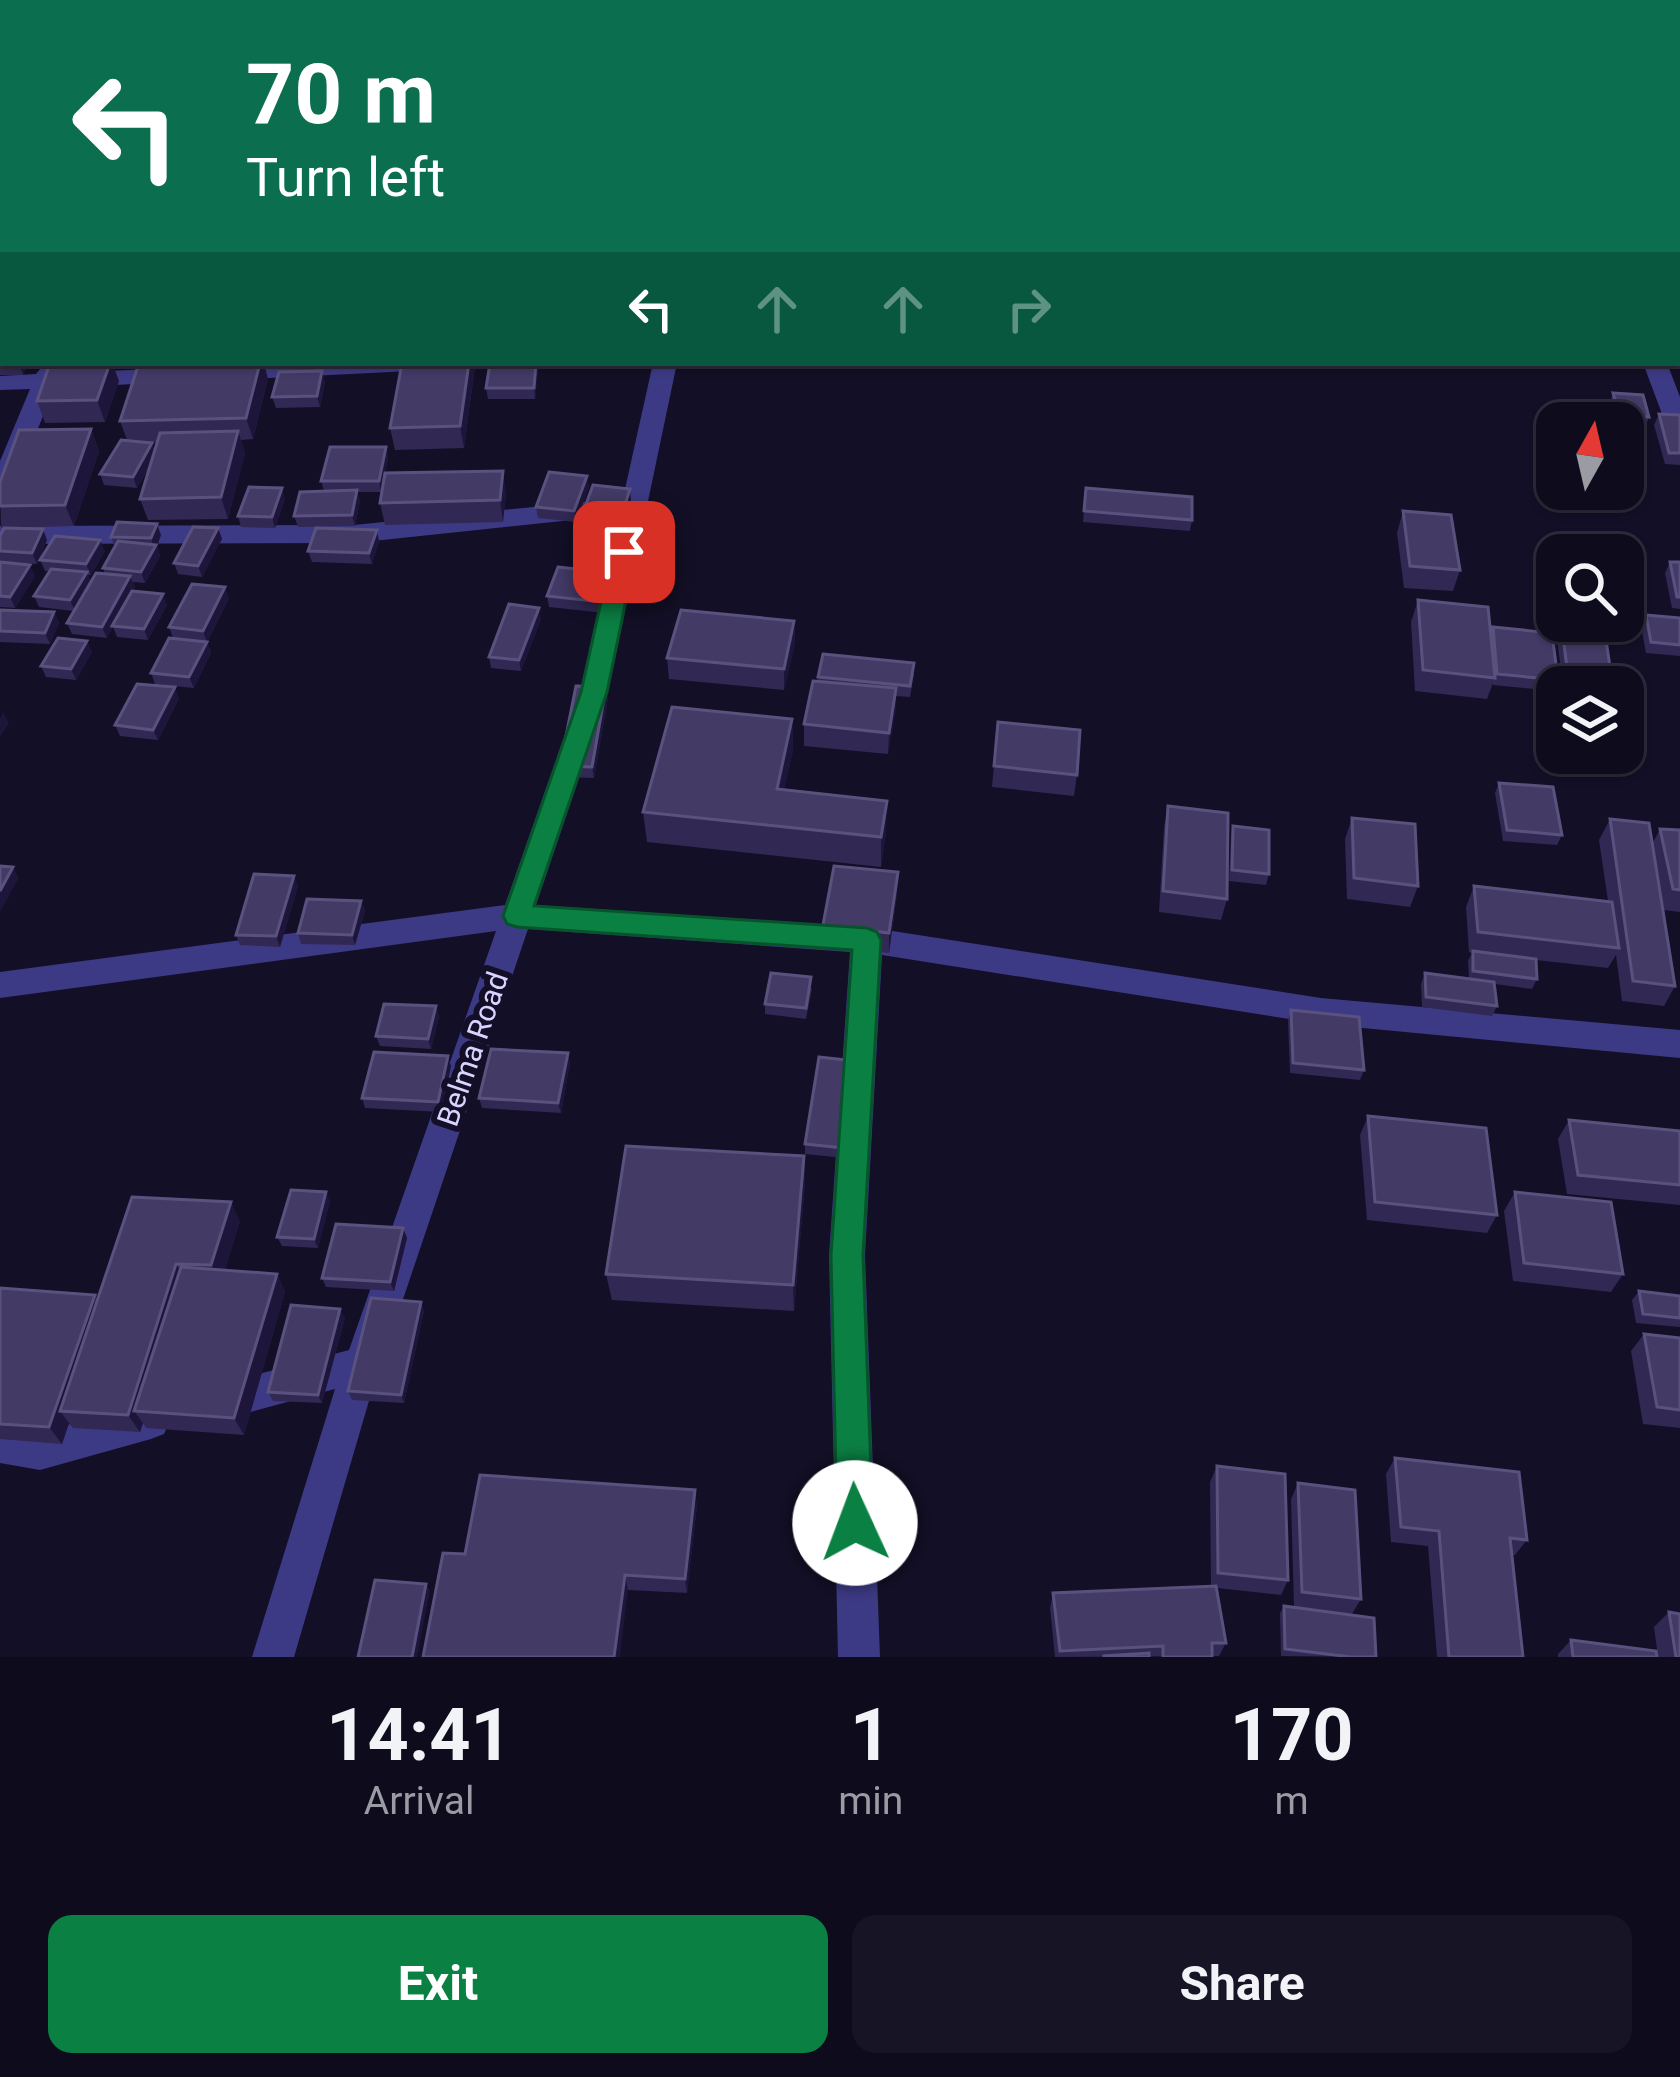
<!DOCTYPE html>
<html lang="en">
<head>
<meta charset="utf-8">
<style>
	:root { --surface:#0e0b1c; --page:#171425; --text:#f1f3f6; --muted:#9b9ba3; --line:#2e2b3b; --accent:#0b8043 }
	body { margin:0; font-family:Roboto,sans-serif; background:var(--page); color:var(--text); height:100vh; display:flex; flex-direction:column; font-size:45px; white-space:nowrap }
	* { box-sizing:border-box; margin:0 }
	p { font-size:39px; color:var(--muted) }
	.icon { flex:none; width:66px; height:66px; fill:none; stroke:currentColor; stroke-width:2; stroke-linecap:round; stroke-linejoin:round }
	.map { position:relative; height:1657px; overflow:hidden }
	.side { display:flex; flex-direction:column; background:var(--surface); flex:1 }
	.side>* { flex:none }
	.guide { position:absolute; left:0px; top:0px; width:1680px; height:366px; box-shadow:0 3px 9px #0004,0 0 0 3px var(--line); background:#0b6e4f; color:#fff; overflow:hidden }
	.needle { width:78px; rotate:8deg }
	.controls { position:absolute; left:1536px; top:402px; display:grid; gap:24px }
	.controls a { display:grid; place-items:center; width:108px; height:108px; border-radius:24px; background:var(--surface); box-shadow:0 3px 9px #0004,0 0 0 3px var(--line); font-size:60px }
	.pin { position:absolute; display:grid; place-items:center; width:102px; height:102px; color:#fff; margin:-51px; border-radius:24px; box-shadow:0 6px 18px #0006 }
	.me { position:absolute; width:132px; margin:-66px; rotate:358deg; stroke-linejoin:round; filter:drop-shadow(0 0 9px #0008) }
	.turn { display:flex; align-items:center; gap:42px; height:252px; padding:0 48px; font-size:54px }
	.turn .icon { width:156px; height:156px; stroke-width:2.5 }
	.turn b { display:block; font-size:84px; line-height:102px }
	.lanes { display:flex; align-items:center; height:114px; padding:0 48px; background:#0003; justify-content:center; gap:60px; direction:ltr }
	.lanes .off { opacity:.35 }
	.eta { display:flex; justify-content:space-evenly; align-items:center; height:204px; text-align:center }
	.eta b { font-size:72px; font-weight:700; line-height:84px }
	.primary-button { display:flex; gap:24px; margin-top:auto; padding:24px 48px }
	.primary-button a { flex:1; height:138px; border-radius:24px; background:var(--accent); color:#fff; font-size:48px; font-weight:700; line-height:138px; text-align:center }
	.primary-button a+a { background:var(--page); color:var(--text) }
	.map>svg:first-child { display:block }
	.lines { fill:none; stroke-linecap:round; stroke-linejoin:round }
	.minor { fill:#3d3a85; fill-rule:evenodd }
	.wall { fill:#312854; fill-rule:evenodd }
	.shaded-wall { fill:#1d163a }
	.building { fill:#433a66; stroke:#5a527e; stroke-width:3 }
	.route { fill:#0b8043; stroke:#07532c; stroke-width:3 }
	.labels { text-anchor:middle; stroke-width:12; stroke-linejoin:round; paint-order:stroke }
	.street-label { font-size:30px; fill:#d9d4ff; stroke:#130f26 }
</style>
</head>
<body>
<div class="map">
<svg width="1680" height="1657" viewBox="0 0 1680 1657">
	<rect width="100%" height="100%" fill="#130f26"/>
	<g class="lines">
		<path class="minor" d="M1677 22H1680V34H1677Z
			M0 131H3V143H0Z
			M0 241H3V255H0Z
			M1677 338H1680V352H1677Z
			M45 363 58 364 60 373 174 368 186 375 174 382 54 388 13 492 0 500V461L30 389 0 390V376L36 374Z
			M283 363H443L431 370 228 380 216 373 228 366Z
			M653 363H677L608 692 536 905 867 927 1321 998 1680 1030V1058L1321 1024 882 955 865 1255 880 1657H838L829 1255 850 952 528 929 371 1394 294 1657H252L335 1389 221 1420 208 1415 202 1402 208 1389 221 1384 349 1350 496 931 0 998V972L505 905 580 692 619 515 354 543 0 544V526L354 525 623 498Z
			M1643 363H1667L1680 397V438L1668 430Z
			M151 1403 164 1408 170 1421 164 1434 151 1439 40 1470 0 1463V1425L40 1432Z"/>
	</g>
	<path class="wall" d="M47 0H149L148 3H106L105 1 104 3H46Z
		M206 0H297V3H207Z
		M302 0H345L303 3Z
		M0 26H3V132H0Z
		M0 293H3V363H28L23 375H0Z
		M50 363H112L119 381 105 422 45 423 37 401Z
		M290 363H364L290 365Z
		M490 363H538L535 399H488L486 388Z
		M475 366 464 448 395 450 390 428Z
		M268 379 253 439 241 440 245 453 228 519 148 520 140 499 151 464 137 488 104 485 100 474 127 440 120 421ZM143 442H158L155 450Z
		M325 382 320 407 276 408 272 397Z
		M1613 393 1649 417 1645 428 1623 426V423H1614L1609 404Z
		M1659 414 1680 415V465L1665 464 1654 425Z
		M91 429 99 451 74 526 1 528 0 482Z
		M386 447 388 458 381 492H357L360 501 355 526 298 527 294 516 324 491 321 481Z
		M589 487 576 522 538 518 536 507Z
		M1086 488 1192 520 1190 531 1083 522Z
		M506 492 503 522 385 525 380 503Z
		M285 499 275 528 241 527 238 516Z
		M631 500 625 519 588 515 586 504Z
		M1403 511 1460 570 1453 591 1404 588 1397 533Z
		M218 528 222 539 202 577 178 574 174 563Z
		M161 535 157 546 160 556 145 583 133 582 135 587 132 591 167 605 148 640 117 637 113 627 107 638 72 634 67 623 74 611 39 607 34 596 49 571H45L40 560 105 551 91 575H88L91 582 105 574 103 568 115 547 111 537Z
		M0 536 47 540 37 564 3 562 35 576 15 608 0 607Z
		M379 541 372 564 312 562 308 551Z
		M1670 562H1680V609L1672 608 1665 573Z
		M613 573 615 584 604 613 549 607 547 596Z
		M229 598 207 642 173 638 169 627Z
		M1418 600 1490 633 1493 627 1558 680 1554 691 1493 685V683L1487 699 1415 691 1411 622Z
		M0 610 54 612 59 623 50 644 0 642Z
		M1646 615 1680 618V656L1646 653 1641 626Z
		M541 619 521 671 491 668 489 657Z
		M794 621 795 643 784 690 669 679 667 658Z
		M1567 621H1614L1615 627 1610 638H1606L1613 687H1563L1557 639 1562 628 1568 629Z
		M207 642 211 653 194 688 155 684 151 673Z
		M92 652 76 680 46 677 41 666Z
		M914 674 910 697 896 696 888 754 804 746V724L818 677Z
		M179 698 158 740 120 736 115 725Z
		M608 698 594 778 562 777 560 766Z
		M792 719 793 750 784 790 886 832 881 867 647 842 643 812Z
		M998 722 1077 775 1074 796 992 787Z
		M1499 783 1562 835 1557 845 1503 841 1495 793Z
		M1168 806 1227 899 1221 920 1159 912 1164 827Z
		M1352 818 1418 886 1410 907 1347 899 1345 839Z
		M1610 819 1652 844 1660 829 1680 830V912L1663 910 1675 986 1664 1006 1622 1001 1616 955 1608 968 1536 960 1537 979 1532 989 1495 984 1497 1006 1492 1016 1422 1007 1421 984 1425 973 1469 979 1468 961 1472 953 1469 952 1466 907 1474 886 1608 901 1599 840Z
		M1233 826 1269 874 1266 885 1229 881 1231 836Z
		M298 886 280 947 240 945 236 935Z
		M897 893 889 953 824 946 823 925Z
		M361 901 365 911 355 945 301 944 298 933Z
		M812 988 806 1019 765 1014V1004Z
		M436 1006 439 1017 431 1049 380 1046 376 1036Z
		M1291 1010 1364 1070 1360 1080 1290 1073 1288 1021Z
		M568 1053 570 1063 561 1113 482 1108 479 1098Z
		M856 1061 849 1115 868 1117 863 1160 805 1154V1144Z
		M451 1066 441 1112 365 1108 362 1098Z
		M1368 1116 1497 1215 1487 1233 1367 1220 1360 1135Z
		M1569 1120 1680 1131V1205L1567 1194 1558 1139Z
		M804 1156 805 1183 794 1311 612 1300 606 1274Z
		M1515 1192 1623 1274 1611 1292 1513 1281 1504 1211Z
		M330 1201 318 1248 282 1246 277 1237Z
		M240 1221 225 1270 277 1274 285 1292 244 1435 146 1428 143 1423 140 1432 73 1428 69 1423 62 1444 0 1439V1288L98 1298Z
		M403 1228 407 1238 394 1291 326 1287 322 1278Z
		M1639 1291 1680 1296V1327L1636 1323 1632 1300Z
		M421 1302 424 1311 404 1403 352 1400 348 1391Z
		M345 1318 322 1403 273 1401 268 1392Z
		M1644 1334 1680 1338V1428L1643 1424 1631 1351Z
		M1395 1458 1527 1540 1515 1555H1512L1523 1657H1437L1428 1546 1391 1542 1386 1474Z
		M1217 1466 1288 1580 1281 1595 1217 1588 1226 1643 1219 1656 1055 1657 1050 1608 1053 1593 1211 1587 1210 1482Z
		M1298 1483 1361 1599 1352 1614 1294 1607 1291 1499Z
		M697 1505 687 1593 628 1590 465 1554Z
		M1284 1606 1376 1657 1281 1656 1280 1613Z
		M1669 1612 1680 1657H1658L1654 1627Z
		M1571 1640 1657 1657H1558V1654Z"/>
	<path class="shaded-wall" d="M19 363H28L23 375Z
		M110 363H112L119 381 105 422 97 400Z
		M260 363H264L268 379 253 439 246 418Z
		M469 363H475V366L464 448 460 426Z
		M536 363H538L539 366 535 399 534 388Z
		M322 371 325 382 320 407 317 396Z
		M91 429 99 451 74 526 65 505Z
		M238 431 245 453 228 519 221 497Z
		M152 443 156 454 137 488 133 477Z
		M386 447 388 458 381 492 379 481Z
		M503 471 506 492 503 522 500 500Z
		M587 476 589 487 576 522 574 511Z
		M282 488 285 499 275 528 272 517Z
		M630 489 631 500 625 519 624 508Z
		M357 490 360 501 355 526 352 515Z
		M157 524 161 535 157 546 160 556 145 583 141 572 154 548 151 538Z
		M218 528 222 539 202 577 198 566Z
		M43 529 47 540 37 564 32 553Z
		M377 530 379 541 372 564 369 553Z
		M100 540 105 551 91 575 86 564Z
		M30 565 35 576 15 608 10 597Z
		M87 572 91 583 75 611 70 600Z
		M613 573 615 584 604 613 602 602Z
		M130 576 135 587 107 638 102 627Z
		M225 587 229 598 207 642 203 631Z
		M163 594 167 605 148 640 144 629Z
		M539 608 541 619 521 671 519 660Z
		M54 612 59 623 50 644 45 633Z
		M794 621 795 643 784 690V669Z
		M87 641 92 652 76 680 71 669Z
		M207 642 211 653 194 688 189 677Z
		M175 687 179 698 158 740 153 730Z
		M606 687 608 698 594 778 592 767Z
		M896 688V710L888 754 889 733Z
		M3 712 9 723 0 737V718Z
		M792 719 793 750 778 820 777 789Z
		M887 801 886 832 881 867V837Z
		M13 867 19 878 0 912V891Z
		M898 872 897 893 889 953V933Z
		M294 876 298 886 280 947 276 936Z
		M361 901 365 911 355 945 352 935Z
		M436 1006 439 1017 431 1049 428 1039Z
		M568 1053 570 1063 561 1113 558 1103Z
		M448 1056 451 1066 441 1112 438 1102Z
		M804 1156 805 1183 794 1311 793 1285Z
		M326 1192 330 1201 318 1248 314 1239Z
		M231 1202 240 1221 221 1283 211 1265Z
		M403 1228 407 1238 394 1291 390 1282Z
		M176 1264 186 1282 134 1411 143 1423 140 1432 128 1415Z
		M277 1274 285 1292 244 1435 234 1418Z
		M95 1295 107 1312 60 1411 69 1423 62 1444 49 1427Z
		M421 1302 424 1311 404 1403 401 1395Z
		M340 1309 345 1318 322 1403 318 1395Z
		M695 1490 697 1505 687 1593 685 1579Z
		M625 1575 628 1590 620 1657H614Z
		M426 1584 430 1591 417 1657H412Z"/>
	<path class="building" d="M47 0H98L96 2 46 3Z
		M965 0H998V3H964Z
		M1001 0H1032V3H1001Z
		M1310 0H1349V3H1311Z
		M3 34V56H0V41Z
		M0 76H3V93H0Z
		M0 101H3V121H0Z
		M0 293H3V354H0Z
		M50 363H110L97 400 37 401Z
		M139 363H260L246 418 120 421Z
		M402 363H469L460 426 390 428Z
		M490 363H536L534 388H486Z
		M322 371 317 396 272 397 279 372Z
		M1613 393 1643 395 1649 417 1619 415Z
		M1659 414 1680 415V453H1669Z
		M91 429 65 505 0 506V482L19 430Z
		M238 431 221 497 140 499 160 433Z
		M121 440 152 443 133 477 100 474Z
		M330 447H386L379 481H321Z
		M503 471 500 500 380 503 385 473Z
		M549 472 587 476 574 511 536 507Z
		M593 485 630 489 624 508 586 504Z
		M249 487 282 488 272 517 238 516Z
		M1086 488 1192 497V520L1084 511Z
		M357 490 352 515 294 516 300 492Z
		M1403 511 1451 515 1460 570 1410 566Z
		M117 522 157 524 151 538 111 537Z
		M193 527 218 528 198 566 174 563Z
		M4 528 43 529 32 553 0 551V536Z
		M316 528 377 530 369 553 308 551Z
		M55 536 100 540 86 564 40 560Z
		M118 541 156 545 141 572 103 568Z
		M0 562 30 565 10 597 0 596Z
		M1670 562H1680V597H1677Z
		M558 567 613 573 602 602 547 596Z
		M51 569 87 572 70 600 34 596Z
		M96 573 130 576 102 627 67 623Z
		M192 584 225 587 203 631 169 627Z
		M132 591 163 594 144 629 112 626Z
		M1418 600 1488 607 1495 678 1423 670Z
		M509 604 539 608 519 660 489 657Z
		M0 610 54 612 45 633 0 631Z
		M681 610 794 621 784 669 667 658Z
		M1646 615 1680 618V645L1651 642Z
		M1573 621H1614L1615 627 1573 623Z
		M1493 627 1552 633 1558 680 1497 674Z
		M1562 628 1605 633 1613 687 1569 684Z
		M58 638 87 641 71 669 41 666Z
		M169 638 207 642 189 677 151 673Z
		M823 654 914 663 910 686 818 677Z
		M813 681 896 688 889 733 804 724Z
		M137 684 175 687 153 730 115 725Z
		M576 686 606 687 592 767 560 766Z
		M672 707 792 719 777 789 887 801 881 837 643 812Z
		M998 722 1080 730 1077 775 994 766Z
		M1499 783 1553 787 1562 835 1507 830Z
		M1168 806 1228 813 1227 899 1163 891Z
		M1352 818 1415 824 1418 886 1354 878Z
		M1610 819 1649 823 1675 986 1633 981Z
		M1233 826 1269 830V874L1232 870Z
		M1660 829 1680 830V890L1673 889Z
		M0 866 13 867 0 891Z
		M834 866 898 872 889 933 823 925Z
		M254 874 294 876 276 936 236 935Z
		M1474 886 1612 902 1619 948 1478 932Z
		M307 899 361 901 352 935 298 933Z
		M1473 951 1536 959 1537 979 1473 971Z
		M771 973 811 977 806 1008 765 1004Z
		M1425 973 1494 982 1497 1006 1426 997Z
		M384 1004 436 1006 428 1039 376 1036Z
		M1291 1010 1359 1017 1364 1070 1293 1063Z
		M491 1049 568 1053 558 1103 479 1098Z
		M374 1052 448 1056 438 1102 362 1098Z
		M819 1057 856 1061 847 1115 868 1117 863 1150 805 1144Z
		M1368 1116 1486 1128 1497 1215 1375 1202Z
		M1569 1120 1680 1131V1185L1578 1175Z
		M626 1146 804 1156 793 1285 606 1274Z
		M291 1190 326 1192 314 1239 277 1237Z
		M1515 1192 1611 1202 1623 1274 1524 1263Z
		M132 1197 231 1202 211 1265 176 1264 128 1415 60 1411Z
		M336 1224 403 1228 390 1282 322 1278Z
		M181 1267 277 1274 234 1418 134 1411Z
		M0 1288 95 1295 49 1427 0 1424Z
		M1639 1291 1680 1296V1318L1643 1314Z
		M371 1298 421 1302 401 1395 348 1391Z
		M291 1305 340 1309 318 1395 268 1392Z
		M1644 1334 1680 1338V1410L1657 1407Z
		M1395 1458 1519 1472 1527 1540 1510 1538 1523 1657H1449L1439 1531 1401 1527Z
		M1217 1466 1285 1474 1288 1580 1218 1573Z
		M480 1475 695 1490 685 1579 625 1575 614 1657H423L443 1553 465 1554Z
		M1298 1483 1355 1490 1361 1599 1302 1592Z
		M375 1580 426 1584 412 1657H358Z
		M1216 1586 1226 1643H1212V1657H1163V1646L1060 1651 1053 1593Z
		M1284 1606 1374 1618 1376 1657H1351L1285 1649Z
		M1669 1612 1680 1614V1657H1676Z
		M1571 1640 1656 1651 1657 1657H1573Z
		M1149 1653V1657H1104V1656Z"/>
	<path class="route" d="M624 544 636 552 607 692 534 906 867 928 877 932 881 940 863 1255 873 1523 868 1536 855 1541 842 1536 837 1523 831 1255 852 950 517 927 507 924 503 916 581 692 612 552Z"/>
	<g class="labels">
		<g class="street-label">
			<text transform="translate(473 1049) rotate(-71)" y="10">Belma Road</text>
		</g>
	</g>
</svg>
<div class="controls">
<a><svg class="needle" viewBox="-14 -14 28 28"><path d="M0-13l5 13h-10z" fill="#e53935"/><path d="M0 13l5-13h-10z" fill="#9b9ba3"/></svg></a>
<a><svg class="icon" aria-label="search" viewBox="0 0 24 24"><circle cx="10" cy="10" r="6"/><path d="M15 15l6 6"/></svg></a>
<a><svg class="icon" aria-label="layers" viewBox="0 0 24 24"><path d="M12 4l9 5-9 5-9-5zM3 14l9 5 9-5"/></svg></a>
</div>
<div class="pin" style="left:624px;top:552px;background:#d93025"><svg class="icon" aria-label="arrive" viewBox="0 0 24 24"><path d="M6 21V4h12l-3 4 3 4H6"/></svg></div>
<svg class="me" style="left:855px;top:1523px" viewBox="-20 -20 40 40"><circle r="19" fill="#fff"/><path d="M0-13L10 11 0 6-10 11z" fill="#0b8043"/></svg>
<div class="guide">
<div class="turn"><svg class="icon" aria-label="left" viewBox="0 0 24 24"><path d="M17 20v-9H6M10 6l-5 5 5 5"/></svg><div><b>70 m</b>Turn left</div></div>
<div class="lanes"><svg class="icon" aria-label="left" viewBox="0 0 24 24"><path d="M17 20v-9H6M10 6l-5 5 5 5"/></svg><svg class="icon off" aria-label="ahead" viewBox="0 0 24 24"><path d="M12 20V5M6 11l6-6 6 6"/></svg><svg class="icon off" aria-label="ahead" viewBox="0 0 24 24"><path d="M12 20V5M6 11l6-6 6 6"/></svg><svg class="icon off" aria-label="right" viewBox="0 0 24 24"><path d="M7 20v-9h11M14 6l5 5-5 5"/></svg></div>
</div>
</div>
<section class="side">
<div class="eta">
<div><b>14:41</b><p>Arrival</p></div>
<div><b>1</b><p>min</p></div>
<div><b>170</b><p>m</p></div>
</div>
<div class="primary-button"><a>Exit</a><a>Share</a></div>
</section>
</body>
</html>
